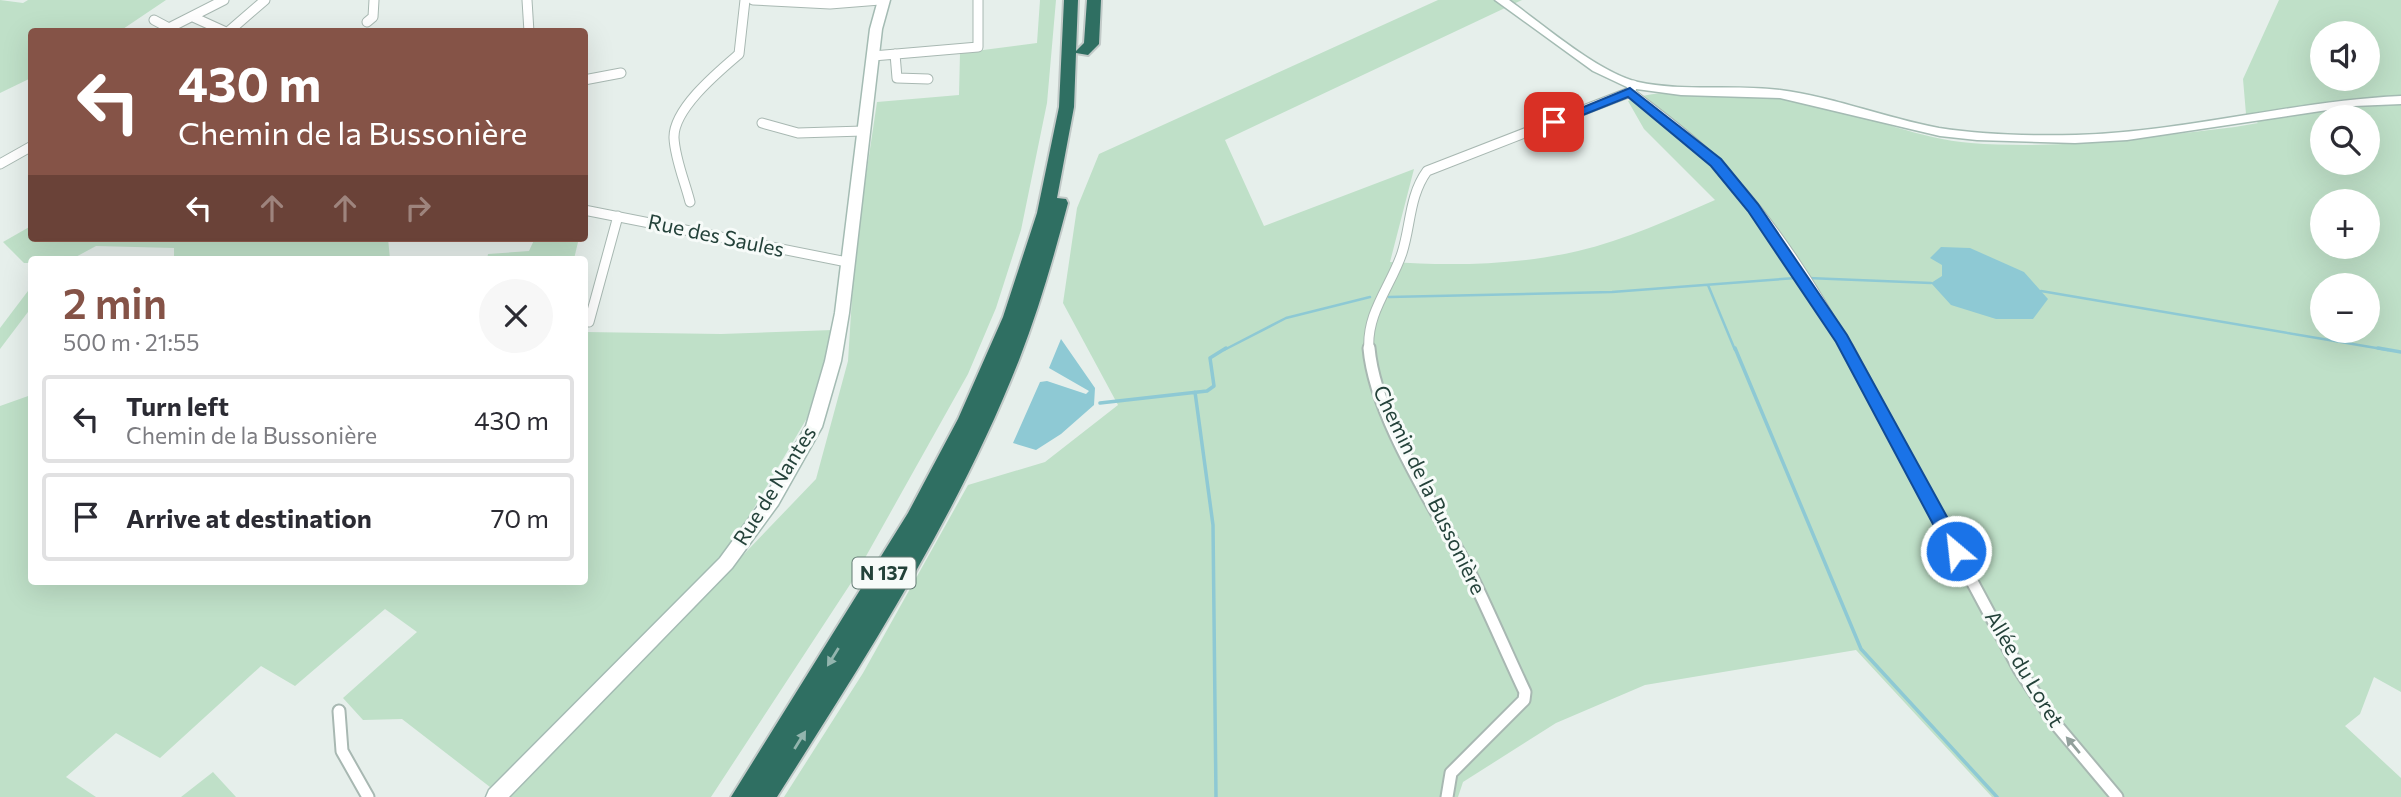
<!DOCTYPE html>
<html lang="en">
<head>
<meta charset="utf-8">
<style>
	:root { --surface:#fff; --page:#f7f7f7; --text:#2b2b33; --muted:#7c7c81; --line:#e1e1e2; --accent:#855347 }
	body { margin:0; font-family:Commissioner,sans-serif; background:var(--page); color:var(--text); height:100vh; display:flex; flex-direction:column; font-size:26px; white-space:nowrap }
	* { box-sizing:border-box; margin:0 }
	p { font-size:23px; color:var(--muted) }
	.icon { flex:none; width:38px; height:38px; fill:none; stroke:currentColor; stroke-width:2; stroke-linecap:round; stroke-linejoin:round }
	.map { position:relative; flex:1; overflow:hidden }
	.panel { position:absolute; left:28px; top:256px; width:560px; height:329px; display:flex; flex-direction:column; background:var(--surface); border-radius:7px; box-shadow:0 7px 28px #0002 }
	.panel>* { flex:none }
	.banner { position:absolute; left:28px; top:28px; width:560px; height:214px; border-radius:7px; box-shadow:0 7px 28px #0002; background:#855347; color:#fff; overflow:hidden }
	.tools { position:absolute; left:2310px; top:21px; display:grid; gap:14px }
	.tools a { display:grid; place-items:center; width:70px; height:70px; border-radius:50%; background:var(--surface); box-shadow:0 7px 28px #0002; font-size:35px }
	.pin { position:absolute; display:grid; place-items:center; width:60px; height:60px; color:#fff; margin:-30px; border-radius:14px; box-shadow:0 4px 10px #0006 }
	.me { position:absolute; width:77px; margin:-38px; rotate:332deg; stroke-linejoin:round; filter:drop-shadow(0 0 5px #0008) }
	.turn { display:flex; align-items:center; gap:24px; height:147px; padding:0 35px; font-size:32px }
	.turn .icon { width:91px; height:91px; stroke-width:2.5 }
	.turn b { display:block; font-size:49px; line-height:60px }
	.lanes { display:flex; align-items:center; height:66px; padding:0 35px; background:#0003; justify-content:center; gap:35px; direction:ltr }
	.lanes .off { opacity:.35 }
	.round { display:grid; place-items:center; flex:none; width:74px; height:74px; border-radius:37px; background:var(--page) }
	.head { display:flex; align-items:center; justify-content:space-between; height:119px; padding:0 35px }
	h1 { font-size:42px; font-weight:600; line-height:52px; color:var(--accent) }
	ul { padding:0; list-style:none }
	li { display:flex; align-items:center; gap:21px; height:88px; margin:0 14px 10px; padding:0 21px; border:4px solid var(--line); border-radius:7px }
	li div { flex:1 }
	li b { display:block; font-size:26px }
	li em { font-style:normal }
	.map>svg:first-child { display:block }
	.green { fill:#bfe0c8; fill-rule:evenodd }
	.water { fill:#8ec9d4 }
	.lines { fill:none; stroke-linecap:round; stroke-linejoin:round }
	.stream-far1 { stroke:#8ec9d4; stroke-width:2.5 }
	.stream { stroke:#8ec9d4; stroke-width:3.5 }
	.street-far1-casing { stroke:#a8b8b2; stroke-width:11 }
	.street-casing { stroke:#a8b8b2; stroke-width:15 }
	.secondary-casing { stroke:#a4bbb3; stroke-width:3 }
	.highway-casing { stroke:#c2cac8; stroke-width:4 }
	.street-far1 { stroke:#fff; stroke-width:9 }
	.street { stroke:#fff; stroke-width:11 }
	.secondary { fill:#fff; fill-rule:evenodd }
	.highway { fill:#2f6f62; fill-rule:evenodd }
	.oneway { fill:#93b5ae }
	.oneway2 { fill:#92a09c }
	.route { fill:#1a73e8; stroke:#114b97; stroke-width:2 }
	.labels { text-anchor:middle; stroke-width:6; stroke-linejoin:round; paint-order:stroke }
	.shield { fill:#f7fbf9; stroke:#637a73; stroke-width:2 }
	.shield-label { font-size:19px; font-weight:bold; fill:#24423a }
	.street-label { font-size:21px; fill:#24423a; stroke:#f7fbf9 }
</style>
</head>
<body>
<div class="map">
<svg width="2401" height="797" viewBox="0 0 2401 797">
	<rect width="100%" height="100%" fill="#e6efeb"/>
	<path class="green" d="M0 0 23 3 28 0H166L120 31 32 32 31 78 0 93Z
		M1040 0H1056L1047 103 1021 230 996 308 968 374 851 583 711 797H511L816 479 848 361 855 250 877 102 959 95 960 53 1037 43Z
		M1438 0H1522L1225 140 1264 226 1414 169 1390 262C1452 266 1518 265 1578 251 1625 240 1671 219 1715 200L1644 129 1628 101C1651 91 1671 93 1696 93 1738 94 1781 97 1822 106 1872 117 1919 139 1971 143 2059 150 2148 137 2235 127L2258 123 2246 114 2243 79 2279 0H2401V692L2374 677 2360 714 2345 726 2401 778V797H1992L1856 650 1645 685 1556 723 1463 782 1458 797H784L863 673 968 485 1045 462 1118 405 1063 303 1077 208 1099 154ZM2322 33H2368V79H2322ZM2322 117H2368V163H2322ZM2322 201H2368V247H2322ZM2322 285H2368V331H2322Z
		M31 226 32 238H388L390 259H174V248L96 246 72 259H32L31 263H24L3 242Z
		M535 238H579L574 259H487L488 254 529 251Z
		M31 287V308L0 349V328Z
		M833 330 807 418 744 525 722 556 490 787 402 719 363 720 343 698 417 632 385 609 295 686 261 666 160 758 116 733 66 777 96 797H0V406L31 395 32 581H584L585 332 721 334Z
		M213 772 236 797H181Z"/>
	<path class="water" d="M1941 247 1970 248 2024 272 2048 299 2033 319H1996L1951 305 1931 283 1942 276V265L1930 258Z
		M1061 339 1095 388 1094 405 1061 434 1036 450 1013 443 1040 382 1047 381 1086 394 1089 391 1049 368Z"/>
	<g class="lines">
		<path class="stream-far1" d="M1808 278 1931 283
			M1708 285 1735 350
			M2041 291 2388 350
			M1389 297 1612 292 1796 278
			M1224 350 1286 318 1370 297"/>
		<path class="stream" d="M1735 348 1861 649 1997 797
			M2378 348 2401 352
			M1195 392 1213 525 1216 797
			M1100 403 1207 391 1214 386 1210 358 1226 348"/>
		<defs>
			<path id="street-far1" d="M527 0 529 32
				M753 0 830 4 880 0
				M193 17 226 32
				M154 20 169 28 224 0
				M367 22 373 17 374 0
				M228 32 265 0
				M895 54 897 78 928 79
				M873 56 978 47V0
				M584 80 621 73
				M1630 92C1657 113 1685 133 1710 157 1765 211 1811 282 1848 350
				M762 123 798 133 863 131
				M0 164 32 146
				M690 202C685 182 675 159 674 138 673 109 718 72 739 54L745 0
				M584 210 847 262
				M589 322 618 216
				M1369 350C1366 313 1391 286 1402 253 1411 225 1409 196 1427 171L1630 92 1633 85"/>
			<path id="street" d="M1369 348C1375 418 1436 508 1469 571 1489 611 1506 652 1525 692L1524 700 1451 773 1447 797
				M1847 348 2019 669 2054 722 2117 797
				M339 711 342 751 368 797"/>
			<path id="secondary" d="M878 0H890L882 29 849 313 841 361 822 427 778 505 732 568 509 797H486L489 790 720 558 766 495 806 426 825 361 835 313 870 29Z
				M1495 0H1509C1542 24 1599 73 1638 82 1684 92 1733 84 1780 90 1834 97 1886 118 1939 128 1983 135 2032 136 2076 135 2185 132 2292 101 2401 96V104L2354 106 2127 140 2075 143 1977 140 1940 136 1780 98 1681 95 1629 88 1593 71Z"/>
			<path id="highway" d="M1064 0H1078L1076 51 1084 43 1087 0H1101L1099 44 1088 55 1076 53 1074 107 1057 198 1066 199 1068 203C1054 256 1039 309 1019 360 958 515 866 657 777 797H731L908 513 958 419 1003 317 1037 213 1059 107Z"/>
		</defs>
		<use href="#street-far1" class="street-far1-casing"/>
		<use href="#street" class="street-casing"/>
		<use href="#secondary" class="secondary-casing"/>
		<use href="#highway" class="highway-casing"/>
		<use href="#street-far1" class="street-far1"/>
		<use href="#street" class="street"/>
		<use href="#secondary" class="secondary"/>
		<use href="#highway" class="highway"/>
	</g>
	<defs><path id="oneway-solid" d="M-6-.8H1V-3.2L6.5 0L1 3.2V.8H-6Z" transform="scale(1.75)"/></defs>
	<g class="oneway">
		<use href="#oneway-solid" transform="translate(833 657) rotate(122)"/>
		<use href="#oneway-solid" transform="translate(800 740) rotate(-58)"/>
	</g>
	<use class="oneway2" href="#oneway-solid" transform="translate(2073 745) rotate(-130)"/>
	<path class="route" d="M1630 88 1721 159 1758 204 1847 335 1963 546 1965 551 1963 556H1950L1836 342 1748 211 1711 166 1628 97 1558 125 1547 122Z"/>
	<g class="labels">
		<rect class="shield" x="852.5" y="557.5" width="63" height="31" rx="5"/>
		<g class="shield-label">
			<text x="884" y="580">N 137</text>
		</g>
		<g class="street-label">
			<text transform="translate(716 236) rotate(12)" y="7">Rue des Saules</text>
			<text transform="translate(775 486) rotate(-58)" y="7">Rue de Nantes</text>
			<text transform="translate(1429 490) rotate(64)" y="7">Chemin de la Bussonière</text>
			<text transform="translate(2024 669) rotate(59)" y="7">Allée du Loret</text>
		</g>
	</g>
</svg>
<div class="tools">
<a><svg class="icon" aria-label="sound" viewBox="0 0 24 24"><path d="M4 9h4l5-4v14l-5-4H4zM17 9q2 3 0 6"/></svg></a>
<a><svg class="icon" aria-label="search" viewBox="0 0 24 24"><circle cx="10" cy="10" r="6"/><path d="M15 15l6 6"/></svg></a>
<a>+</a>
<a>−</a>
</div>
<div class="pin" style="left:1554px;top:122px;background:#d93025"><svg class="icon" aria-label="arrive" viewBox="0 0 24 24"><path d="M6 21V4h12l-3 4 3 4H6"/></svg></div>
<svg class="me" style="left:1956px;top:551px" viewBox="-20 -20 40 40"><circle r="17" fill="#1a73e8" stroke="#fff" stroke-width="3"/><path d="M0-11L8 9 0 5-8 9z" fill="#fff"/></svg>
<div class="banner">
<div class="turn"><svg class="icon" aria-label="left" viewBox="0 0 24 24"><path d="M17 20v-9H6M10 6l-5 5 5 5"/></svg><div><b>430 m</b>Chemin de la Bussonière</div></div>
<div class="lanes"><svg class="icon" aria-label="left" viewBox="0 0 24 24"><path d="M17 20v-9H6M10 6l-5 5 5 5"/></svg><svg class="icon off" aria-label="ahead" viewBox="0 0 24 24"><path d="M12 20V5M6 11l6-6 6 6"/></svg><svg class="icon off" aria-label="ahead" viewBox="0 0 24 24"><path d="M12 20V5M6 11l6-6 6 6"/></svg><svg class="icon off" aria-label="right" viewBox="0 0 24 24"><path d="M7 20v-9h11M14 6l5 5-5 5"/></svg></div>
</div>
<section class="panel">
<div class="head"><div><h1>2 min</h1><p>500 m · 21:55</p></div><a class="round"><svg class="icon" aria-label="close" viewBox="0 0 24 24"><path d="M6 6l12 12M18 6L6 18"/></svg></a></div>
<ul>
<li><svg class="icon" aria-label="left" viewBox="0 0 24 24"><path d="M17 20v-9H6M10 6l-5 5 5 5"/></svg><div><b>Turn left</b><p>Chemin de la Bussonière</p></div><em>430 m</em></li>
<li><svg class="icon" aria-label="arrive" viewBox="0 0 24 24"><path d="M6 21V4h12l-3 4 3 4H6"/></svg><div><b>Arrive at destination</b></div><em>70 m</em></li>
</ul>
</section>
</div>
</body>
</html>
